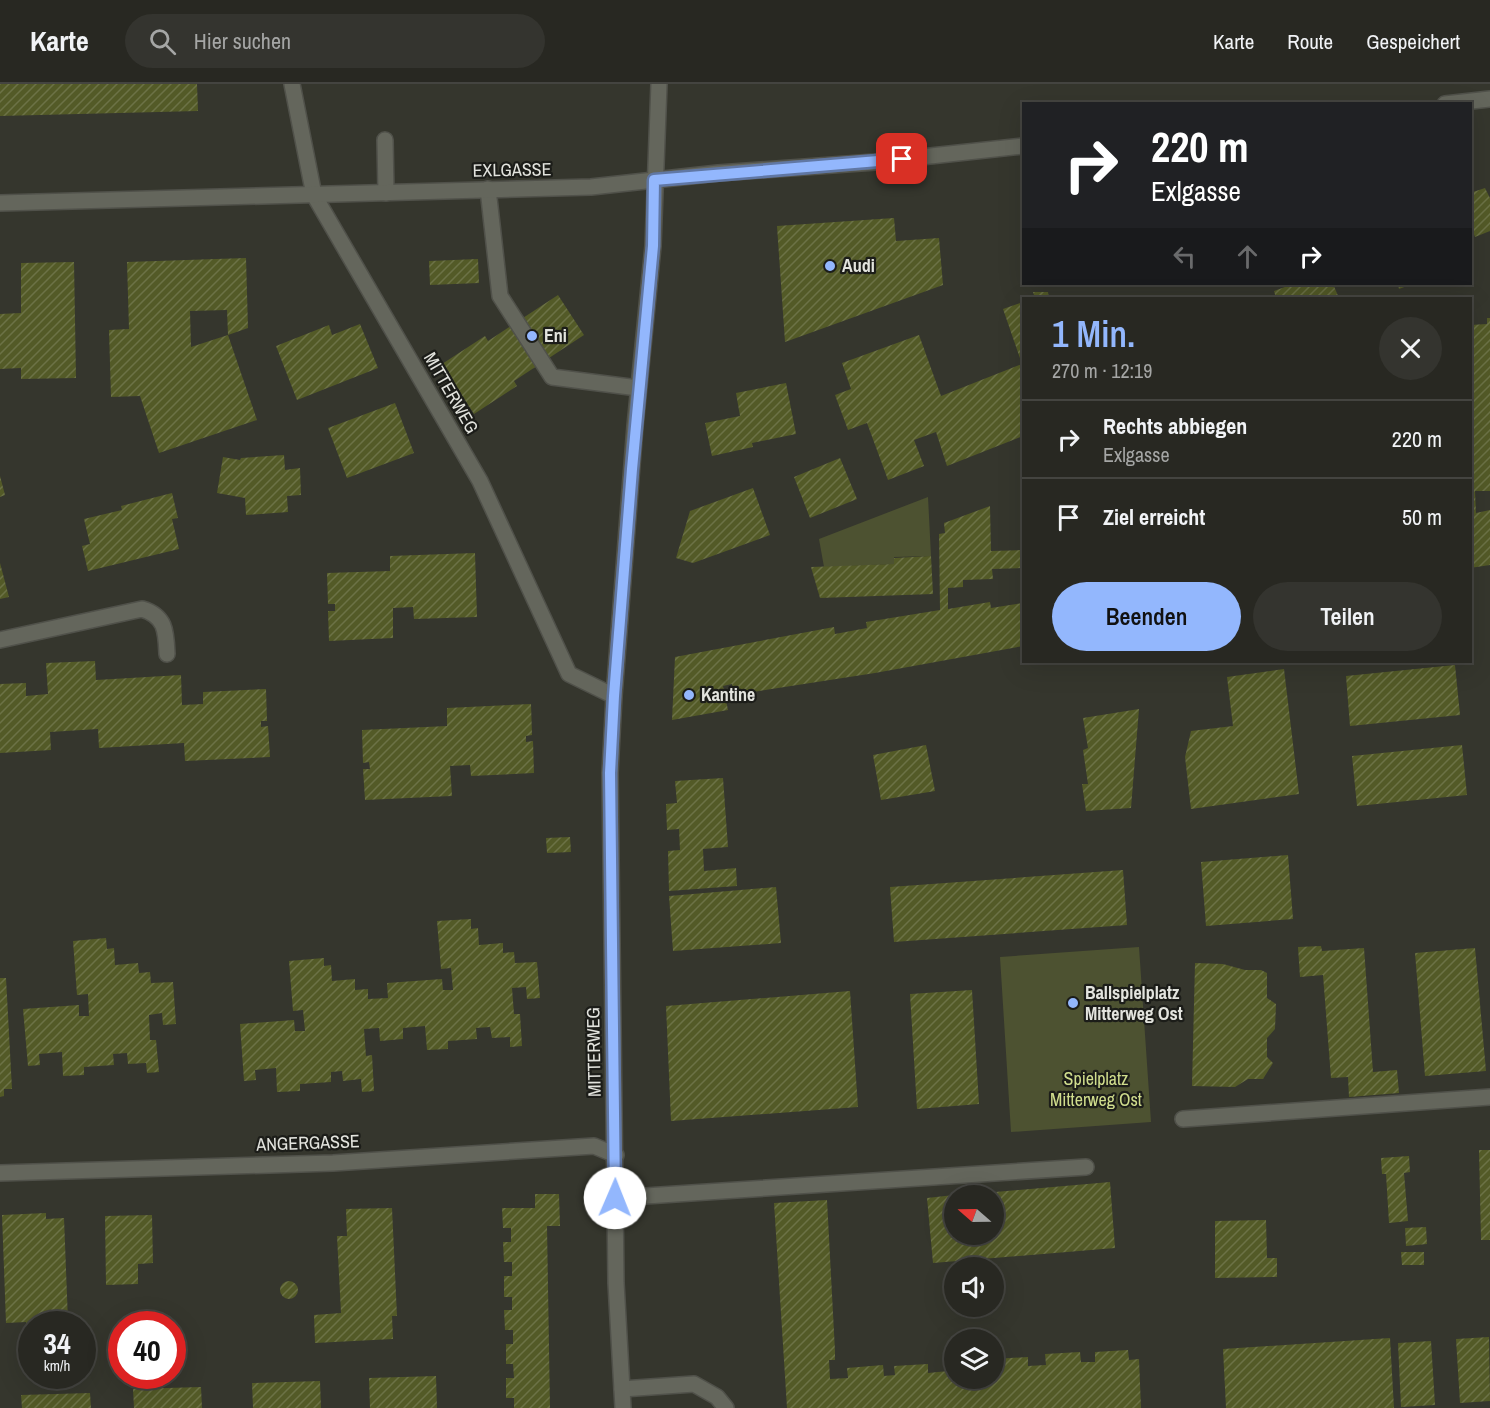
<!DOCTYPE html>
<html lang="de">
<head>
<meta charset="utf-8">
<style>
	:root { --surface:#282822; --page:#34342f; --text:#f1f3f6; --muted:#a5a6a5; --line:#444440; --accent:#93b7fd }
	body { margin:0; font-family:"Archivo Narrow",sans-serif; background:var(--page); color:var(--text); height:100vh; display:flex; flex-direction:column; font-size:22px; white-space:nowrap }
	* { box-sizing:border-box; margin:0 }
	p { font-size:20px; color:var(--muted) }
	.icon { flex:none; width:33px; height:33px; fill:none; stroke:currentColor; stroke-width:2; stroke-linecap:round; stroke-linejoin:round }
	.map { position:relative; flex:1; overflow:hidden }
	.drawer { position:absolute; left:1022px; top:213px; width:450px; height:366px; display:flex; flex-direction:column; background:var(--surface); border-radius:0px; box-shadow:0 6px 24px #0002,0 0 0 2px var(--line) }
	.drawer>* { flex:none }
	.banner { position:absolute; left:1022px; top:18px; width:450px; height:183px; border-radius:0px; box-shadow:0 6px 24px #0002,0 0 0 2px var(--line); background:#202124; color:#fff; overflow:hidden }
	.needle { width:39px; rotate:290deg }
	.fabs { position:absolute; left:944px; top:1101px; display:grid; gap:12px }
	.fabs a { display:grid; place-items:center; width:60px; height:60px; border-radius:50%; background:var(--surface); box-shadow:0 6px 24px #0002,0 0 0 2px var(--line); font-size:30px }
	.speed { position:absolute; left:18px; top:1227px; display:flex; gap:12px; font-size:30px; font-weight:700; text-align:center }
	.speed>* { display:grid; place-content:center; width:78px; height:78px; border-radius:50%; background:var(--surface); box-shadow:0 6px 24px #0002,0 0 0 2px var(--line); line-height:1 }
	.speed small { font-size:15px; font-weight:400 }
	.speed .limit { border:9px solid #d22; background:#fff; color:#111 }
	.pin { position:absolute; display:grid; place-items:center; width:51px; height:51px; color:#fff; margin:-26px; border-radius:12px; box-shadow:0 3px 9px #0006 }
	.me { position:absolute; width:66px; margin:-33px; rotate:1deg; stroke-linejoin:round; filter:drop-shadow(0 0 4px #0008) }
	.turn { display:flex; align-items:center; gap:21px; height:126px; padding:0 30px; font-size:27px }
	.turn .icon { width:78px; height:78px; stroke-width:2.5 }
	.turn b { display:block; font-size:42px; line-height:51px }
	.lanes { display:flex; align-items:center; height:57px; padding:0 30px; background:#0003; justify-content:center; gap:30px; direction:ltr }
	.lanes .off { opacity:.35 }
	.round { display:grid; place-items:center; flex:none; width:63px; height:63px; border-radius:32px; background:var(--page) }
	.head { display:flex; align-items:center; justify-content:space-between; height:102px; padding:0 30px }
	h1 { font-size:36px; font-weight:600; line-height:45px; color:var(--accent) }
	.action { display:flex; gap:12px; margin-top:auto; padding:12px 30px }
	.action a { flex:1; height:69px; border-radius:36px; background:var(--accent); color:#111; font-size:24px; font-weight:600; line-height:69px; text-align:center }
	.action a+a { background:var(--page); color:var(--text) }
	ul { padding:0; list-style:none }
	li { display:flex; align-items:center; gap:18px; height:78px; padding:0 30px; border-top:2px solid var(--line) }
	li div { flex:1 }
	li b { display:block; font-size:22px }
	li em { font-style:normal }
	header { display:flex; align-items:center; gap:36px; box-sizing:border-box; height:84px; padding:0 30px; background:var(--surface); border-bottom:2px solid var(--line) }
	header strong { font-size:28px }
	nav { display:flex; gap:33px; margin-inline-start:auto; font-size:21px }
	.search { width:420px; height:54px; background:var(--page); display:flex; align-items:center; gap:15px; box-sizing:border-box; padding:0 21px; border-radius:33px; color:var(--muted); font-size:22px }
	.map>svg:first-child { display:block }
	.park { fill:#4d5231 }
	.building { fill:url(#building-hatch) }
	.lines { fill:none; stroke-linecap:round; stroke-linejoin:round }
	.lane-casing { stroke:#50514a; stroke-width:18 }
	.street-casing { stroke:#50514a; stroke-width:18 }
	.secondary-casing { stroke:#50514a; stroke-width:18 }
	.lane { stroke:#64665c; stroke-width:15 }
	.street { stroke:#64665c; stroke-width:15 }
	.secondary { stroke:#64665c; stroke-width:15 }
	.route-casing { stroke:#6077a4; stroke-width:15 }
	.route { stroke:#93b7fd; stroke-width:10 }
	.poi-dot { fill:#93b7fd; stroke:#1c1d19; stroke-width:2 }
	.labels { text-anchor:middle; stroke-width:4.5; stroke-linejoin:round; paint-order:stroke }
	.street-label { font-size:18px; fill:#e3e4de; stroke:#1c1d19 }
	.poi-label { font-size:18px; font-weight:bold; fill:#e3e4de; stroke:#1c1d19; text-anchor:start }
	.park-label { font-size:18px; fill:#d0dd8d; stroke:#1c1d19 }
</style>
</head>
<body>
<header>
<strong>Karte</strong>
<div class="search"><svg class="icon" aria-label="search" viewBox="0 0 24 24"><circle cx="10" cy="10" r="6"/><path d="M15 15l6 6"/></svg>Hier suchen</div>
<nav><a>Karte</a><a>Route</a><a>Gespeichert</a></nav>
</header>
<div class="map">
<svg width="1490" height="1324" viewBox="0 0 1490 1324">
	<defs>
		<pattern id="building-hatch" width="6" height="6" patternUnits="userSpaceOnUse" patternTransform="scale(1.5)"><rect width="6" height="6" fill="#535a27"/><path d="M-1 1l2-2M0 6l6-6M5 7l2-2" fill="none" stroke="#6c7246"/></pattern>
	</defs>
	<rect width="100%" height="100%" fill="#35362d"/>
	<path class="park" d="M928 413 931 472 894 473V480L824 483 819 455Z
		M1139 863 1151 1038 1011 1048 1000 873Z"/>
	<path class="building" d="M0 0H197L198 27 0 32Z
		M1485 104 1490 114V147L1475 153 1470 140V109Z
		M894 134 896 157 939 154 943 201 785 258 777 142Z
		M246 174 248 244 228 251 227 226 190 227 191 263 228 251 257 336 159 369 140 312 111 313 109 246 129 245 127 178Z
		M478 175 479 199 430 201 429 177Z
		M74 178 76 294 21 295V284L0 285V230L21 229V179Z
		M1293 200H1333L1339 214H1276L1274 207Z
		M1398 200H1412L1399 205Z
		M1033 208H1048L1049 214H1035Z
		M558 211 584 251 514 297 517 302 474 330 442 280 485 252 488 257Z
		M1023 218V352L947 382 936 348 914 356 924 382 888 396 867 339 848 346 835 311 851 305 842 279 919 251 941 312 1022 280 1003 225Z
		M1487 234H1490V407H1475L1476 429 1490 426V481L1470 484V241L1487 240Z
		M360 240 378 284 297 316 276 262 329 241 332 251Z
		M786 299 796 350 752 359 753 363 712 372 705 339 740 332 736 309Z
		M395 319 414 369 347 394 328 344Z
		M284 371 285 386 300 384 301 411 287 412 288 428 246 431 245 414 217 409 223 373 240 376 241 374Z
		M840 374 857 415 810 434 794 393Z
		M0 392 5 411 0 413Z
		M753 404 770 451 693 479 676 474 690 427Z
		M172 409 178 434 172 435 179 465 88 487 82 462 90 460 84 435 122 426 121 422Z
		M990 422 991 467 1023 466V484L992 485 993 495 963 496V503L948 504V525L990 518 991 524 1023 519V562L875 589 733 611 732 600 723 602 728 626 672 636 675 573 834 543 835 550 867 544 866 538 940 526 939 450 945 449 944 439Z
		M475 469 477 533 414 535 413 523 393 524V554L329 557 328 527H335V520H328L327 489 390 487V472Z
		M931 472 933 510 820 514 811 483 894 480V474Z
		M0 479 9 513 0 515Z
		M95 577 96 596 181 591 182 621 203 620V608L266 605 267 637H261V643L268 642 270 673 185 677 184 659 99 664 98 645 50 648 51 666 0 669V600L26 599V612L48 610 46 579Z
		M1455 581 1460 631 1350 642 1346 592Z
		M1284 585 1299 710 1191 725 1185 673 1191 647 1233 642 1227 593Z
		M531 620 532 651 526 652V658L533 657 534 689 471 692 470 681 450 682 452 712 365 716 363 685H370L369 678 363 679 362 646 447 642V624Z
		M1139 625 1131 724 1086 727 1082 700H1088L1083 666 1088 664 1083 634Z
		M926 661 935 707 881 716 873 671Z
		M1462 661 1467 711 1357 722 1352 672Z
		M723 694 728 763 703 765 704 787 736 784 737 802 669 807 668 767 680 766 679 745 667 746 666 720 677 719 675 697Z
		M570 753 571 768 547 769 546 754Z
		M1288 771 1293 835 1206 842 1201 778Z
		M1123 786 1127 841 894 858 890 803Z
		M776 803 781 859 673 867 669 812Z
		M471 835V845L478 844 479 861 503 859V869L514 868 515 879 537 878 540 914 527 915 526 903 512 904 514 930H520L522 962 510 963V953L492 954 490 943 476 944 477 955 448 957V965L427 966 425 942 403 944V955L380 957 379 944 364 945 366 972 372 971 374 1007 362 1008 361 995 343 997 342 987 331 988V998L300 1000V1007L277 1008 276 984 255 986 256 996 244 997 240 940 294 936 295 947H305L303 926 293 927 289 877 324 874V882L331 881 332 897 355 895V906L368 905V915L388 914 387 899 442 895 443 906H453L451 884 441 885 437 837Z
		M106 854 107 865 114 864 115 881 138 879 139 889 150 888 151 899 173 898 176 940 163 941 162 929 149 931 150 956H156L159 988 147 989 146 979 128 980 127 969 113 970 114 981 84 983V991L63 992 62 968 39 970 40 981 28 982 23 925 79 921V932H89L88 910 77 911 73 857Z
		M1321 862 1322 867 1364 864 1373 988 1397 986 1399 1009 1349 1013 1348 993 1331 994 1323 891 1300 893 1298 863Z
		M1475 864 1486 987 1425 992 1415 869Z
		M1195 879 1223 880 1245 886H1261L1267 889V914L1276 920 1275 945 1267 954V973L1273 979 1263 995H1248L1235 1003 1192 1002Z
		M0 894H6L12 1005H4V1012L0 1013Z
		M972 906 979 1020 917 1025 910 910Z
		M850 907 858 1023 671 1037 666 922Z
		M1479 1066H1490V1156H1481Z
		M1409 1072 1410 1088 1404 1089 1408 1137 1389 1139 1386 1090H1382L1381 1074Z
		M1110 1098 1115 1164 933 1179 927 1114 954 1111V1150H993V1112H972V1110Z
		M535 1110H559L560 1142H547L550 1324H514V1314H506V1294H514L513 1280H506V1260H513V1246H505L504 1226H512V1213H504V1192H512V1178H504L503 1158H511V1144H503L502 1124H535Z
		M827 1116 835 1267V1276H829L830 1295 848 1294 847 1284 883 1281 884 1292 895 1291 894 1282 928 1280V1289L948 1287V1279H954V1294H993L994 1275 1028 1273V1282L1046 1281 1045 1270 1080 1268 1081 1278H1095V1268L1128 1266 1129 1276 1139 1275 1141 1324H787L774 1119Z
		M392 1124 397 1232H392L393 1255 315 1259 314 1231 341 1229 337 1152H347L346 1125Z
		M46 1129V1135L64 1134 68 1237H57V1240H32V1251H26V1238L6 1239 2 1131Z
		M152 1131 153 1179 138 1180V1200L106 1201 105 1132Z
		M1266 1136 1267 1174H1277V1193L1215 1194V1137Z
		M1426 1143 1427 1160 1406 1162 1405 1144Z
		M1401 1168H1424V1181H1402Z
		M280 1206a9 9 0 1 1 18 0a9 9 0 1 1-18 0Z
		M1489 1253 1490 1317 1460 1319 1456 1255Z
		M1390 1254 1394 1324H1226L1223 1265Z
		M1431 1257 1435 1321 1401 1323 1398 1259Z
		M436 1292 437 1324H370L369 1294Z
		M320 1297 321 1324H253L252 1299Z
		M201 1303 202 1324H134L133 1305Z
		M90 1309 91 1324H22L21 1311Z"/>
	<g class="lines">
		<defs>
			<path id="lane" d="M292 0 314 111 480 397 569 590 614 612
				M385 56 386 109
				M488 105 500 212 552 293 638 304
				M0 556 142 525C166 532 166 548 167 570
				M1183 1035 1490 1013
				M615 1114 1086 1083
				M622 1305 694 1300 717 1313 726 1324"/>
			<path id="street" d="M1445 20 1490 15
				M0 119 591 103 718 89 875 78 1023 62
				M0 1089 333 1079 594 1062 616 1071"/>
			<path id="secondary" d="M623 1324 616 1199 610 689 614 612 635 342 653 162 659 0"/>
		</defs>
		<use href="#lane" class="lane-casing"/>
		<use href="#street" class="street-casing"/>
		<use href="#secondary" class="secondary-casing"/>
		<use href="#lane" class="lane"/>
		<use href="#street" class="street"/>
		<use href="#secondary" class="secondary"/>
	</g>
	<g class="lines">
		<defs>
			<path id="route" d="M615 1114 610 689 614 612 632 385 653 162 654 96 902 75"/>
		</defs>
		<use href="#route" class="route-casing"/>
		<use href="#route" class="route"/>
	</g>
	<g class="poi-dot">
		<circle cx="830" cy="182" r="6"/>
		<circle cx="532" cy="252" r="6"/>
		<circle cx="689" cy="611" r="6"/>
		<circle cx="1073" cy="919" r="6"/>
	</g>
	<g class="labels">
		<g class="street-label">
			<text transform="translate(512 86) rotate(-1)" y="6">EXLGASSE</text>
			<text transform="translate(451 309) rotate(60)" y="6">MITTERWEG</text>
			<text transform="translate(594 968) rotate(-91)" y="6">MITTERWEG</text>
			<text transform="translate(308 1059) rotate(-2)" y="6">ANGERGASSE</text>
		</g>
		<g class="poi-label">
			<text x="842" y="188">Audi</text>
			<text x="544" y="258">Eni</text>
			<text x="701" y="617">Kantine</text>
			<text x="1085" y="915">Ballspielplatz<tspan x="1085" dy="21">Mitterweg Ost</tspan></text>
		</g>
		<g class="park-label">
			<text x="1096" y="1001">Spielplatz<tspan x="1096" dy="21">Mitterweg Ost</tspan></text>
		</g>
	</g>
</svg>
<div class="fabs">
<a><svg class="needle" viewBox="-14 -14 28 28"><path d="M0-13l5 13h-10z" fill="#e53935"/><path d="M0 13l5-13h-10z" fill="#a5a6a5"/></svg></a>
<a><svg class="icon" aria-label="sound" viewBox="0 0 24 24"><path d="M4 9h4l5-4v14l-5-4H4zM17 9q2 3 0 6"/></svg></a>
<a><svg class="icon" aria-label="layers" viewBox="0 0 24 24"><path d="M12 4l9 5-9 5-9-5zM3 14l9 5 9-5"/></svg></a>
</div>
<div class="speed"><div>34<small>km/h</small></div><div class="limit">40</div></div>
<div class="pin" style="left:902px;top:75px;background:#d93025"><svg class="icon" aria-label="arrive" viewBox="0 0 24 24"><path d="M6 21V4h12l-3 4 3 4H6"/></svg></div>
<svg class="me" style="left:615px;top:1114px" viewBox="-20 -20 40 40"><circle r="19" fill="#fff"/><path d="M0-13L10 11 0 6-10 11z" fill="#93b7fd"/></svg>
<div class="banner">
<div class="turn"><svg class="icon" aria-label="right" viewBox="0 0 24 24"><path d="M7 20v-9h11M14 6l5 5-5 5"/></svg><div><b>220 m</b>Exlgasse</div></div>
<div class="lanes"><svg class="icon off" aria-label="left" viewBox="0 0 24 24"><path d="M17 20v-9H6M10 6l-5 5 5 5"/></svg><svg class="icon off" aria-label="ahead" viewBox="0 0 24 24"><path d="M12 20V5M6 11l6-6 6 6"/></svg><svg class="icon" aria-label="right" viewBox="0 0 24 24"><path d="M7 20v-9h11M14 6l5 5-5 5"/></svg></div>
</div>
<section class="drawer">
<div class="head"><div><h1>1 Min.</h1><p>270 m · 12:19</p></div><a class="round"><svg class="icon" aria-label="close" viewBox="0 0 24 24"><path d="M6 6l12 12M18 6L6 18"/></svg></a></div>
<ul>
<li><svg class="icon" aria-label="right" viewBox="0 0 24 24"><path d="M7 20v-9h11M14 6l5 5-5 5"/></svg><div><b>Rechts abbiegen</b><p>Exlgasse</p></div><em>220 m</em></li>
<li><svg class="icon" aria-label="arrive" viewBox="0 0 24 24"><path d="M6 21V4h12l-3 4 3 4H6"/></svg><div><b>Ziel erreicht</b></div><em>50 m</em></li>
</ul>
<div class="action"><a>Beenden</a><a>Teilen</a></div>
</section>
</div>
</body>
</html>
